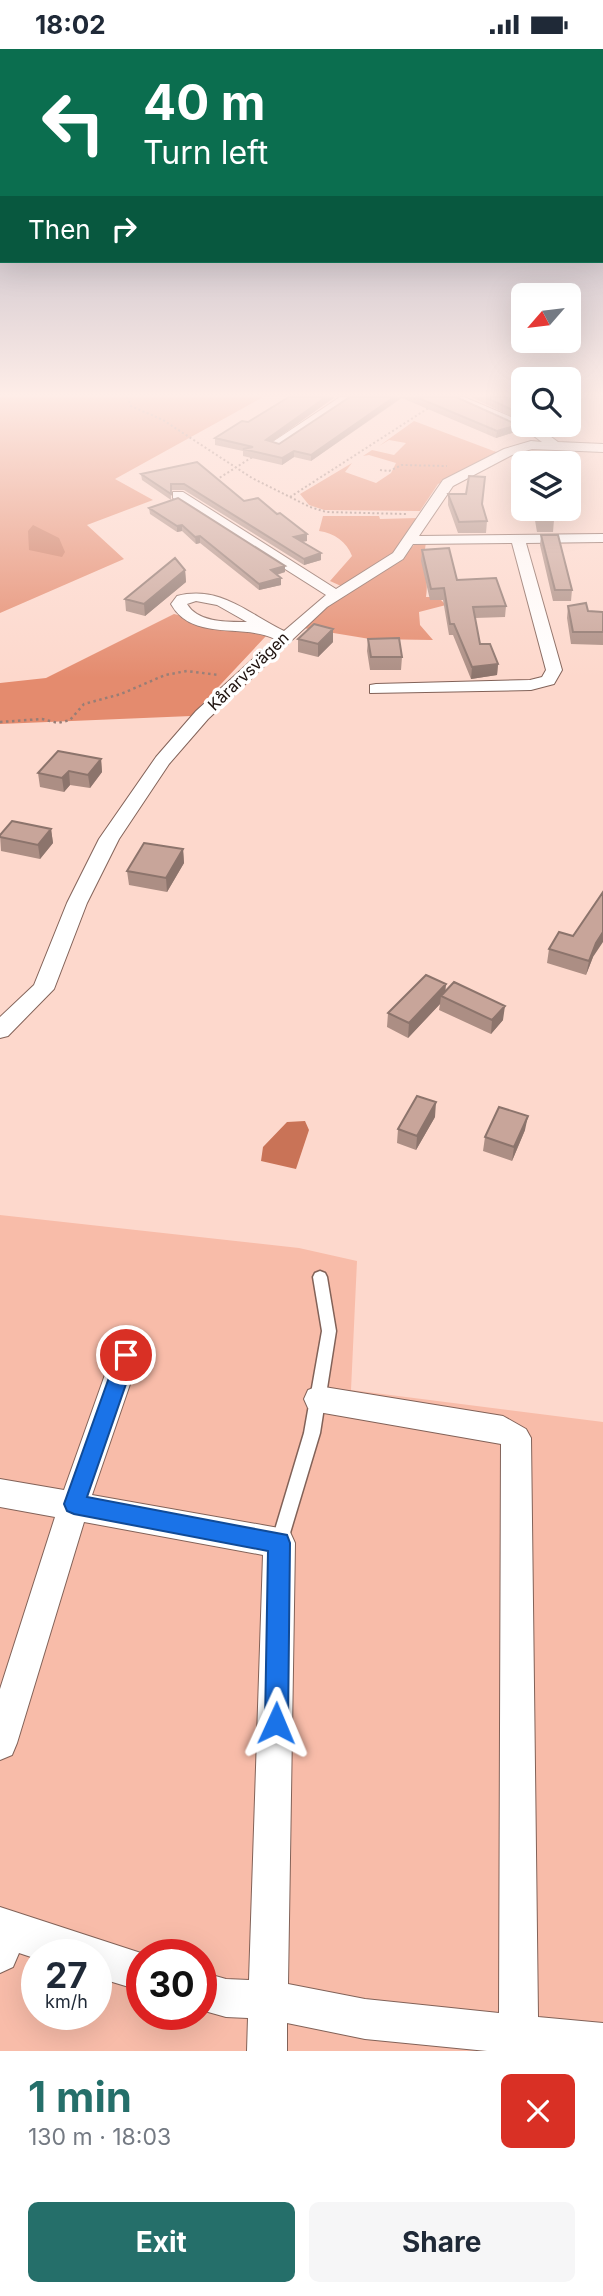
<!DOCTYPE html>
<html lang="en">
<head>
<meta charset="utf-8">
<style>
	:root { --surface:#fff; --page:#f6f6f7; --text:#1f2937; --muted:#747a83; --accent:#256f6a }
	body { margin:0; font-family:Inter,sans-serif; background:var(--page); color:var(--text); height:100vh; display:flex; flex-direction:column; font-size:26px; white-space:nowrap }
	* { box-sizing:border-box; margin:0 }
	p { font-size:23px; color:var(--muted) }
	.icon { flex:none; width:38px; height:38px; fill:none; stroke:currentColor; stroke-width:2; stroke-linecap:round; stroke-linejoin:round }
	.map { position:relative; height:2002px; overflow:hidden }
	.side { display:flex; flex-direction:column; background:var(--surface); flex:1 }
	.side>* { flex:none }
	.top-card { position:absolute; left:0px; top:0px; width:604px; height:214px; box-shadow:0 7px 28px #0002; background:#0b6e4f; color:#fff; overflow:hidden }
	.needle { width:46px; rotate:242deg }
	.fabs { position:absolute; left:511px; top:234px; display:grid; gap:14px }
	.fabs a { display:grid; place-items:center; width:70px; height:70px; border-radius:10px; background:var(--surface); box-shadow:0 7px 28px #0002; font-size:35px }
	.speed { position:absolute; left:21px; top:1890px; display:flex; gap:14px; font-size:35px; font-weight:700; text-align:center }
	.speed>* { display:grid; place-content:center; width:91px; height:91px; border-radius:50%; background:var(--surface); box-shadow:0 7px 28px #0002; line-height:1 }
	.speed small { font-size:18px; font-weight:400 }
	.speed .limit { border:10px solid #d22; background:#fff; color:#111 }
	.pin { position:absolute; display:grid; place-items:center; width:60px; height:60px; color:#fff; margin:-30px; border:4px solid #fff; border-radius:50%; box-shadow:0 2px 7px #0007 }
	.me { position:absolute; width:77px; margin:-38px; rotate:1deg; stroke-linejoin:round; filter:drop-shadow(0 0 5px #0008) }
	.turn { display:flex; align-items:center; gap:24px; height:147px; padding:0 28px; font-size:32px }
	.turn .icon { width:91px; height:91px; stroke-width:2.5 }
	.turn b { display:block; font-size:49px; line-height:60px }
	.then { display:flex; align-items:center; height:66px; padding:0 28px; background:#0003; gap:14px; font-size:26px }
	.round { display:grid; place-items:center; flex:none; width:74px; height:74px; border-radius:10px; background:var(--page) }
	.summary { display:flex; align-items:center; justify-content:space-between; height:119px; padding:0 28px }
	h1 { font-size:42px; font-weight:700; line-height:52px; color:var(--accent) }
	.button { display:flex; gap:14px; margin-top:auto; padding:14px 28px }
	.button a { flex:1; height:80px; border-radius:10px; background:var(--accent); color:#fff; font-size:28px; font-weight:700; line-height:80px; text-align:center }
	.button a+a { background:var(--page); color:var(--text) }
	.status { display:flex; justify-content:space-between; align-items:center; height:49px; padding:0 35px; background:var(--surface); direction:ltr }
	.status svg { height:19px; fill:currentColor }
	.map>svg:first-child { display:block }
	.green { fill:#f8bca9; fill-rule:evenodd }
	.forest { fill:#e48b6e }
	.water { fill:#c97357 }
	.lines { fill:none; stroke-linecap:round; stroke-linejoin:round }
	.service-casing { stroke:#826258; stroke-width:3 }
	.minor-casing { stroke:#826258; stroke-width:2 }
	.path-far1 { stroke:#987e76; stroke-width:2; stroke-dasharray:2 2.5; stroke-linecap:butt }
	.path { stroke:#987e76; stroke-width:2.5; stroke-dasharray:2.5 3.5; stroke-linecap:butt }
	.service { fill:#fff; fill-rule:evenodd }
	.minor { fill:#fff; fill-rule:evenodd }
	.wall { fill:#ac8e84 }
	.shaded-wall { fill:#8c746c }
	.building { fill:#c8a59a; stroke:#8c746c; stroke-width:2 }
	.route { fill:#1a73e8; stroke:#114b97; stroke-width:2 }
	.labels { text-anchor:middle; stroke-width:7; stroke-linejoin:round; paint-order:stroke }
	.far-street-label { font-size:16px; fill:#1d110d; stroke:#fff }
</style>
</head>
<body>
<div class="status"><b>18:02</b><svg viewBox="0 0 49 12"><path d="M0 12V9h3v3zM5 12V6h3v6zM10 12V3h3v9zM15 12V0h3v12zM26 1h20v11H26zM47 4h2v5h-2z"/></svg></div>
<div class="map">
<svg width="603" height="2002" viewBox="0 0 603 2002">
	<rect width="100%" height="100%" fill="#fdd8cc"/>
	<path class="green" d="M0 1166 299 1199 357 1212 351 1341 603 1373V2002H0ZM37 1906H96V1965H37ZM142 1906H201V1965H142Z"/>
	<path class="forest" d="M0 348H263L115 430 153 451 87 476 124 510 0 564Z
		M414 372 499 404 438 435 420 462 324 461 309 456 300 445 352 414 345 423 376 434 391 424 396 414 369 406 363 407 372 401 394 406 406 394 389 391 379 397Z
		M323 467H379L380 470 417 469 389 510 341 537 330 532 352 507C347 493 334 484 319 482Z
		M417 493 426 494C422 513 429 529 426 548H438L446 556 419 563 420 576 433 591 370 590 303 579C338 544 381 530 417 493Z
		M174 565 266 587 191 667 0 675V634L46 629Z"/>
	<path class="water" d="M33 476 59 489 65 503 62 508 29 501 28 482Z
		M305 1072 309 1081 296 1120 261 1112 263 1098 287 1073Z"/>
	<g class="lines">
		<defs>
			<path id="service" d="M320 1222 325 1224 327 1228 336 1282 320 1384 287 1494 285 1500 279 1502 273 1500 271 1494 304 1384 322 1282 313 1228 315 1224Z"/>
			<path id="minor" d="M340 348H355L278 399 268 396Z
				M447 348H464L523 373V376L539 379 558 393 603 395V403L532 400 512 406 453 437 419 487 603 485V493L526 494 562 621 554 635 531 641 370 644V636L376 635 530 631 542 628 546 621 512 494 413 495 403 510 327 558 208 670 169 715 119 790 87 854 54 940 8 987 0 989V968L34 936 67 854 99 790 156 708 196 662 275 590C243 574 192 593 171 555L177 547C220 536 247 564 284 582L326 546 173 449V443H183L336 540 393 504 443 431 504 400 531 392 542 393 531 385ZM196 552 217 556 247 573C228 573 198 574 187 555Z
				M126 1294 136 1297 140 1306 92 1446 279 1479 290 1483 295 1494 288 1935 365 1950 499 1964 501 1395 318 1363 308 1359 304 1350 308 1341 318 1337 503 1367 526 1380 531 1389 538 1968 603 1974V2002H487L365 1990 287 1974V2002H247L248 1969 226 1968 201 1961V1923L226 1930 249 1931 263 1506 84 1473 17 1694 12 1706 0 1711V1640L55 1468 0 1458V1430L64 1441 112 1306 116 1297Z
				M0 1858 147 1906H142V1942L96 1928V1906H37V1910L19 1904 13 1918 0 1924Z"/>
		</defs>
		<use href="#service" class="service-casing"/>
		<use href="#minor" class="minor-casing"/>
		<path class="path-far1" d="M127 348 131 357 163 371 252 429 310 458 326 463 406 465
			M380 421 389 422 402 416 447 417
			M216 431 254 407
			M290 448 430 358"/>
		<path class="path" d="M0 673 42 670 58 674 70 671 84 655 121 645 165 626 187 622 219 626"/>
		<use href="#service" class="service"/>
		<use href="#minor" class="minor"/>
	</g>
	<path class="wall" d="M289 348H335L272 393 279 395 350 348H456L518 376V382L496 389 402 349 311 412 294 408 282 416 243 407V402L215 396V389L248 373Z
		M471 348H508L523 354V373Z
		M197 413 244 452 307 492 302 493 321 511 304 516 184 441H171V451L142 431 141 425Z
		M448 445 482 455 487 472 486 484H458L448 456Z
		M149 459 285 517V523L277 526 281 529V536L259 541 200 494 196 495 182 482 177 483 150 465Z
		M533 460H551L554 471 553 483H537Z
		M541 486 572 541 571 552H553L540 496Z
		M422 501 457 531 506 557 505 568 475 569 480 595 498 615 497 626 471 630 453 586H449L443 551H430L421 512Z
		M185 521 186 533 145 567 126 562 125 550Z
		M568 557 588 562 603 563V596L571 595 567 569Z
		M298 590 333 593 318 608 298 603Z
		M368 590 402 608 401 621H370L367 602Z
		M101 710 102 723 90 739 70 736 64 743 40 738 38 724Z
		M51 780 53 794 40 810 1 802 0 786Z
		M183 800 184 814 167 843 129 836 127 822Z
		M573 887 593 908 586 926 547 914 549 900Z
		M446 942 503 971 491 985 439 961 440 955 408 989 387 978 388 964Z
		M435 1068 416 1101 397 1094 398 1080Z
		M525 1081 512 1112 483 1102 485 1088Z"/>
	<path class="shaded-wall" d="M326 348H335L266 397V391Z
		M394 348H402L311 412V406Z
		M518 376V382L496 389 497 382Z
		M294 402V408L282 416V409Z
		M182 476V482L177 483V477Z
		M307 485V492L294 494V488Z
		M200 487V494L196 495 195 488Z
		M321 504V511L304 516V510Z
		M285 517V523L271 527V521Z
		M185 521 186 533 145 567 144 555Z
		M281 529V536L259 541V535Z
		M333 580V593L318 608V595Z
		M498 615 497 626 471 630 472 618Z
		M101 710 102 723 90 739 88 726Z
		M69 722 70 736 64 743 62 729Z
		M51 780 53 794 40 810 38 796Z
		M183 800 184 814 167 843 166 829Z
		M603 883V893L593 908 586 926 589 912 596 894Z
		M446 935 445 949 441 947 440 955 408 989 409 974Z
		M505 957 503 971 491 985 492 971Z
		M436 1053 435 1068 416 1101 417 1087Z
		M528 1067 525 1081 512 1112 514 1098Z"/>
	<path class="building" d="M289 348H326L266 391 279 395 350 348H394L311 406 294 402 282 409 243 400 253 398 215 389 242 372 248 373Z
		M416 348H456L518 376 497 382Z
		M485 348H508L523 354V366Z
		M197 413 244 452 258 449 277 465 280 464 307 485 294 488 321 504 304 510 184 435H171V445L141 425Z
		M469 427 485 428 482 455 487 472 459 473 448 445H466Z
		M178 449 285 517 271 521 281 529 259 535 200 487 195 488 182 476 177 477 149 459Z
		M537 460H551L554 471H539Z
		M541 486H558L572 541H555Z
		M449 499 457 531 496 529 506 557 473 558 480 595H490L498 615 472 618 454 575H450L444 539 431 540 422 501Z
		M175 509 185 521 144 555 125 550Z
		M586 554 588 562 603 563V583H573L568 557Z
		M314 575 333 580 318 595 298 590Z
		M399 589 402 608H371L368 590Z
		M58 702 101 710 88 726 69 722 62 729 38 724Z
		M12 772 51 780 38 796 0 788V786Z
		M144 794 183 800 166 829 127 822Z
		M603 843V883L596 894 589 912 549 900 559 883 573 887Z
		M426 926 446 935 409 974 388 964Z
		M454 933 505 957 492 971 441 947Z
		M417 1047 436 1053 417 1087 398 1080Z
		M499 1058 528 1067 514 1098 485 1088Z"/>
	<linearGradient id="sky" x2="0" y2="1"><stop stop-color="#9b9aae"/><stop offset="0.55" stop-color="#feede8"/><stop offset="1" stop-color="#feede8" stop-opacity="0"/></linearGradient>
	<rect width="603" height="629" fill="url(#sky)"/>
	<path class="route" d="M126 1298 133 1300 136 1306 87 1448 287 1486 290 1494 288 1674 285 1683 276 1686 268 1683 265 1674 268 1502 74 1465 67 1462 64 1455 117 1306 119 1300Z"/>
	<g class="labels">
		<g class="far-street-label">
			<text transform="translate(248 622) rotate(-44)" y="6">Kårarvsvägen</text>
		</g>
	</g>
</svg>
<div class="fabs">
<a><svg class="needle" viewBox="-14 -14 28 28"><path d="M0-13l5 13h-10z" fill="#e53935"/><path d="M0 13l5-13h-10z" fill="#747a83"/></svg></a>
<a><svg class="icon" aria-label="search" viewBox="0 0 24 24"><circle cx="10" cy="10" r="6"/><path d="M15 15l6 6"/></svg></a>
<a><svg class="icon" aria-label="layers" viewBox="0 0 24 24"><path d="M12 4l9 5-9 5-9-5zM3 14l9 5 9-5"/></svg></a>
</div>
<div class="speed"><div>27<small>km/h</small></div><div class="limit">30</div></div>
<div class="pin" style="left:126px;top:1306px;background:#d93025"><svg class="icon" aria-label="arrive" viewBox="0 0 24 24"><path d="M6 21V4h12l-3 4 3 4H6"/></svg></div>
<svg class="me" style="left:276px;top:1674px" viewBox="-20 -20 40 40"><path d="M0-17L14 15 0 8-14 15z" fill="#1a73e8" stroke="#fff" stroke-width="4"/></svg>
<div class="top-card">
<div class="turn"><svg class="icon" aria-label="left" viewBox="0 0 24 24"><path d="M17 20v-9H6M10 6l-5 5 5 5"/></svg><div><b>40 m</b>Turn left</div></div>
<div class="then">Then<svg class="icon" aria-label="right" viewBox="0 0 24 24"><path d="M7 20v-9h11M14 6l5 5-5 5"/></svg></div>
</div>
</div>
<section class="side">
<div class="summary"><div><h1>1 min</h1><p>130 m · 18:03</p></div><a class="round" style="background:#d93025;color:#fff"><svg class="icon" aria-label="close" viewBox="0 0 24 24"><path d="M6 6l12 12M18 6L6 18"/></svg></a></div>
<div class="button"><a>Exit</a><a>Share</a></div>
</section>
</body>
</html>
